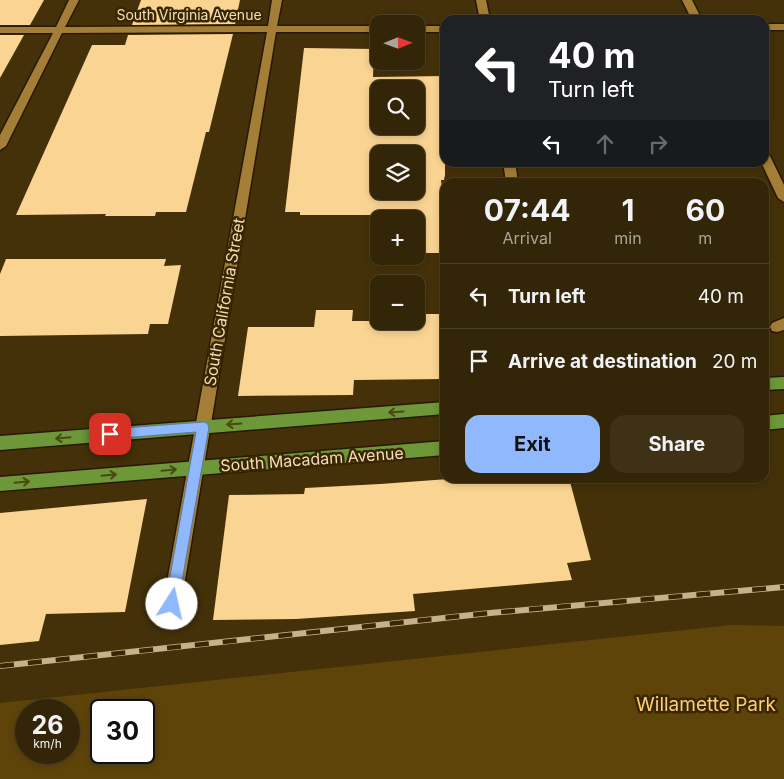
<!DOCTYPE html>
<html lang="en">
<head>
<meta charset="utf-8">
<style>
	:root { --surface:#332507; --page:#3e3115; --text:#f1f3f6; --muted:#a9a59b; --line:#4e4228; --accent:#90b8fd }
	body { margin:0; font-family:Inter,sans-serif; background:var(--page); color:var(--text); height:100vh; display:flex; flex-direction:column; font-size:19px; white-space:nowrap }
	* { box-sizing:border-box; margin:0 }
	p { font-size:16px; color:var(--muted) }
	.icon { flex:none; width:28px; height:28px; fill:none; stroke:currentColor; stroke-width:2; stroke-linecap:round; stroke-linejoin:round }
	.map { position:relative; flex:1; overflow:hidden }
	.panel { position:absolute; left:440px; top:178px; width:329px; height:305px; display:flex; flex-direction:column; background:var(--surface); border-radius:15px; box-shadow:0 2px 8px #0003,0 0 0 1px var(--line) }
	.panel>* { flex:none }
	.top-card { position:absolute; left:440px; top:15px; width:329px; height:152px; border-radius:15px; box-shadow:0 2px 8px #0003,0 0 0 1px var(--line); background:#202124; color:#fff; overflow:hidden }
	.needle { width:32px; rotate:89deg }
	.fabs { position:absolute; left:370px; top:15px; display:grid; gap:10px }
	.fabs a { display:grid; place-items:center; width:55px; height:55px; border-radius:10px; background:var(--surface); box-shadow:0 2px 8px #0003,0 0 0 1px var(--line); font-size:25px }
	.speed { position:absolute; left:15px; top:699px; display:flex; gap:10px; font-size:25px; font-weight:700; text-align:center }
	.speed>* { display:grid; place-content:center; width:65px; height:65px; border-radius:50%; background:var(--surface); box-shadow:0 2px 8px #0003,0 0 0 1px var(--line); line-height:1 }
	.speed small { font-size:12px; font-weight:400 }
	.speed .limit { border:2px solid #111; border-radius:8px; background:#fff; color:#111 }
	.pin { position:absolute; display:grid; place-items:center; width:42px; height:42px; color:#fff; margin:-21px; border-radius:10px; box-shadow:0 2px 8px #0006 }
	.me { position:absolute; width:55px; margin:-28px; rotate:10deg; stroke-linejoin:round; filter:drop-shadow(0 0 4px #0008) }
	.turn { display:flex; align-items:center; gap:18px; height:105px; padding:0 25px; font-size:22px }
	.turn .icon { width:65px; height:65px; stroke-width:2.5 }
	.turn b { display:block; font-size:35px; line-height:42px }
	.lanes { display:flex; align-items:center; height:48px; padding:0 25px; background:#0003; justify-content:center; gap:25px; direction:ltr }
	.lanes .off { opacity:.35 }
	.eta { display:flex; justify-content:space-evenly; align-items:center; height:85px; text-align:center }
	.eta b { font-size:30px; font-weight:700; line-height:35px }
	.action { display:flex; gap:10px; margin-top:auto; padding:10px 25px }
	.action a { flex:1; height:58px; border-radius:15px; background:var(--accent); color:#111; font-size:20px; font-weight:700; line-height:58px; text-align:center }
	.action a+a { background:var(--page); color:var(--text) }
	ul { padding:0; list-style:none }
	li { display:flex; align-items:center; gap:15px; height:65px; padding:0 25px; border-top:1px solid var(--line) }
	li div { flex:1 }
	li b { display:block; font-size:19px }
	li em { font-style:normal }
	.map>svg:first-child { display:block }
	.green { fill:#5f440a; fill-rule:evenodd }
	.building { fill:#fad492; fill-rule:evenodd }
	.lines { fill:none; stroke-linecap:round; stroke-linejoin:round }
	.lane-casing { stroke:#261a04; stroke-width:3 }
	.street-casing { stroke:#261a04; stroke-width:3 }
	.primary-casing { stroke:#261a04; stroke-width:3 }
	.lane { fill:#a47e36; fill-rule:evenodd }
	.street { fill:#a47e36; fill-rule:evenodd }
	.primary { fill:#6d9738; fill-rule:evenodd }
	.rail-casing { stroke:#c5b18e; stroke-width:6 }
	.rail { stroke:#3a2700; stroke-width:4.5; stroke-dasharray:14; stroke-linecap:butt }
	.oneway { stroke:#494911 }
	.route { fill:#90b8fd; stroke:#5e78a4 }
	.labels { text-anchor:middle; stroke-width:5; stroke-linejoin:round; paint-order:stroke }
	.far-street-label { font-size:14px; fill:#f3dfbd; stroke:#3a2700 }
	.street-label { font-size:16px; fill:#f3dfbd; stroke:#3a2700 }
	.near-park-label { font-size:19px; fill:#fdcd77; stroke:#3a2700 }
</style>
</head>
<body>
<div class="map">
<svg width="784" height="779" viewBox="0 0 784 779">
	<rect width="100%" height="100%" fill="#443109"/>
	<path class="green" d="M732 625 784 626V779H0V703ZM26 710H69V752H26ZM101 710H144V752H101Z"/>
	<path class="building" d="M0 0H44L30 25H0Z
		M141 0H240L235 24 132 25Z
		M233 34 209 132H206L186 212H156L155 216H105L106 214 16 215 92 45H125L128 35Z
		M0 35H24L0 78Z
		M304 48 374 49 373 77 445 76V175L444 180H441L445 218V253H419L418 246H416V219H387V215H300V212H285ZM379 89H416V126H379ZM379 154H416V191H379Z
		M6 259H166L164 266 181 265 168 324H150L148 334 0 336V274Z
		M316 310H353L352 321H416V314H445V379L354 380 353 395 238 396 248 327H314Z
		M462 478H569L591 560 567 563 572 580 413 594 415 611 296 619 213 620 229 495 304 494 305 488 380 484Z
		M147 499 125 612 46 614 39 641 0 645V513Z"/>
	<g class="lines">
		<defs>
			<path id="lane" d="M784 318V330L777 332 772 331 770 327 772 323Z"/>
			<path id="street" d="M69 0H79L65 27 268 26 272 0H282L277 26H379V32H276L181 604 178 610 172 613 166 610 163 604 267 32 62 33 6 146 0 150V135L53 33H0V27H56Z
				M476 0H486L490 20H480Z
				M682 0H692L702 20H692Z
				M764 24H784V30H764Z
				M416 26H445V32H416Z
				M764 152 770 156 784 185V202L778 198 761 162H764Z
				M503 162H515L518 182H506Z"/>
			<path id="primary" d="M784 377V389L764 390V378Z
				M445 402V414L0 450V436Z
				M784 414V428L764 430V416Z
				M445 441V455L0 491V477Z"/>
		</defs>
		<use href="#lane" class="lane-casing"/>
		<use href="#street" class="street-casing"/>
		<use href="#primary" class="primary-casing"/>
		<use href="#lane" class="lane"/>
		<use href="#street" class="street"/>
		<use href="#primary" class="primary"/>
		<defs>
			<path id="rail" d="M0 666 490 613 784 587"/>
		</defs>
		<use href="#rail" class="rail-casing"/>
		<use href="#rail" class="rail"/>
	</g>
	<defs><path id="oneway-shaft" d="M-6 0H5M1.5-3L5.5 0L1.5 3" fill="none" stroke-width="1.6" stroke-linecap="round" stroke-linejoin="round" transform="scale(1.25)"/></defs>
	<g class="oneway">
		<use href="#oneway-shaft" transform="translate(396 412) rotate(176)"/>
		<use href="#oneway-shaft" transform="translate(234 424) rotate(176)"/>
		<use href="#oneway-shaft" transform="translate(63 438) rotate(175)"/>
		<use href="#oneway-shaft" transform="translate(169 470) rotate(-5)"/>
		<use href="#oneway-shaft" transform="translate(109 475) rotate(-5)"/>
		<use href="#oneway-shaft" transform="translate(22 482) rotate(-5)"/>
	</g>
	<path class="route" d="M203 422 207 423 209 427 178 604 176 609 172 611 167 609 165 604 196 432 110 439 106 438 104 434 106 430 110 429Z"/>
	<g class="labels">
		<g class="far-street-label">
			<text x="189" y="20">South Virginia Avenue</text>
		</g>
		<g class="street-label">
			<text transform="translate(224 302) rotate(-80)" y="6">South California Street</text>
			<text transform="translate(312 459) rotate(-4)" y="6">South Macadam Avenue</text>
		</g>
		<g class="near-park-label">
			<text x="706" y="711">Willamette Park</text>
		</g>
	</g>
</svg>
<div class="fabs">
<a><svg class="needle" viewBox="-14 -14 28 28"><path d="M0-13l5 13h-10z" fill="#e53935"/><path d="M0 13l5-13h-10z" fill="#a9a59b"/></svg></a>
<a><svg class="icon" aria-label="search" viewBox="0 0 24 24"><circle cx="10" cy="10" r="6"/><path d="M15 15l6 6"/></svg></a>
<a><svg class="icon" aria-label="layers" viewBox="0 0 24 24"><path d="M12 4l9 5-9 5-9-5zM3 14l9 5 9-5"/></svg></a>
<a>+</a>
<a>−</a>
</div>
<div class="speed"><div>26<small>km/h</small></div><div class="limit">30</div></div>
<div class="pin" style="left:110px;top:434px;background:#d93025"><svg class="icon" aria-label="arrive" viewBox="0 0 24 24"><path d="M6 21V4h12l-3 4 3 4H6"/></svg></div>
<svg class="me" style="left:172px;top:604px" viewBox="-20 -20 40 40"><circle r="19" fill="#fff"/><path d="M0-13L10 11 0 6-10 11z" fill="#90b8fd"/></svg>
<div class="top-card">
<div class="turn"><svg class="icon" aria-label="left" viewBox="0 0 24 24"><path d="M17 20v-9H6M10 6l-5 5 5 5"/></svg><div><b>40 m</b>Turn left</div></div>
<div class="lanes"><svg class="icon" aria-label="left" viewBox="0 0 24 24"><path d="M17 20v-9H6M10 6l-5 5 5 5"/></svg><svg class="icon off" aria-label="ahead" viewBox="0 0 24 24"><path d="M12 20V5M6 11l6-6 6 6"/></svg><svg class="icon off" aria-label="right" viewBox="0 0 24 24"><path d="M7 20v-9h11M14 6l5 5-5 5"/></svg></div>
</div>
<section class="panel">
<div class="eta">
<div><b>07:44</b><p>Arrival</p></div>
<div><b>1</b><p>min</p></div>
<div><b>60</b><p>m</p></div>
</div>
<ul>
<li><svg class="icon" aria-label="left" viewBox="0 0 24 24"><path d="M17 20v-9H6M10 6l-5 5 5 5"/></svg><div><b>Turn left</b></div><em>40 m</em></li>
<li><svg class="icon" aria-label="arrive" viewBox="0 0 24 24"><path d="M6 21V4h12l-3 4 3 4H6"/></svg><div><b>Arrive at destination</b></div><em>20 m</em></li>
</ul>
<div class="action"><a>Exit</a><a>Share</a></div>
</section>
</div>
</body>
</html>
